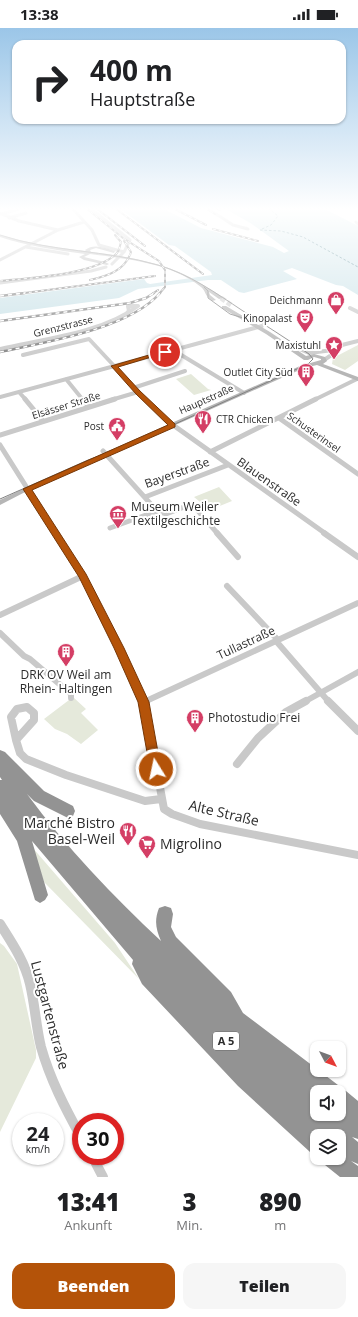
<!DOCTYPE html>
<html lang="de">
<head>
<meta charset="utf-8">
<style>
	:root { --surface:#fff; --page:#f6f6f6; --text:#202124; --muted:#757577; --accent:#b45309 }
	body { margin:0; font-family:"Open Sans",sans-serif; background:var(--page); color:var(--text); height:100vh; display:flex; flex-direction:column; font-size:15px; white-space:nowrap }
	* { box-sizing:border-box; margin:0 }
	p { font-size:13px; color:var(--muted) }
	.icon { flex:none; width:22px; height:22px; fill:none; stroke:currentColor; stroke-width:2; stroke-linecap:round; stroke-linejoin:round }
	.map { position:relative; height:1149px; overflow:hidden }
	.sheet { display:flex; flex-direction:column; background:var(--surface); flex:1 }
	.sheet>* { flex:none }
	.banner { position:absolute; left:12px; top:12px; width:334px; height:84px; border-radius:12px; box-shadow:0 1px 3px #0004; background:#fff; color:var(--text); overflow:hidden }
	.needle { width:26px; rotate:131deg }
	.tools { position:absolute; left:310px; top:1013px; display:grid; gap:8px }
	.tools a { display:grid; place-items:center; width:36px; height:36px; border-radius:8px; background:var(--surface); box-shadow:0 1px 3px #0004; font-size:20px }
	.speed { position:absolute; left:12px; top:1085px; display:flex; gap:8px; font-size:20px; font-weight:700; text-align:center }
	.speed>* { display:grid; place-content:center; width:52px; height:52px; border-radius:50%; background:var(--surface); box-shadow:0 1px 3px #0004; line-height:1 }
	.speed small { font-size:10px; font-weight:400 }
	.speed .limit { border:6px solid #d22; background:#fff; color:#111 }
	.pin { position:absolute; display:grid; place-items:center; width:34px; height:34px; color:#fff; margin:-17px; border:2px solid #fff; border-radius:50%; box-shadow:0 1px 4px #0007 }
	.me { position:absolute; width:44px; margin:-22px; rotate:350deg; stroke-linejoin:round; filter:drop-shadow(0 0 3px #0008) }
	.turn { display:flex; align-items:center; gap:14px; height:84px; padding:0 12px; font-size:18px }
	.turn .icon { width:52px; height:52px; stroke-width:2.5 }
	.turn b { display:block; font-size:28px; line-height:34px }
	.eta { display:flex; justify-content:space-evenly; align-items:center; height:68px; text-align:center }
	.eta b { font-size:24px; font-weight:800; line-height:28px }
	.button { display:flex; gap:8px; margin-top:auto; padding:8px 12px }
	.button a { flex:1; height:46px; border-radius:12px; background:var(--accent); color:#fff; font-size:16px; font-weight:800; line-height:46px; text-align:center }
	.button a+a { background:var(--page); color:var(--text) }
	.status { display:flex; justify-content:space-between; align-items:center; height:28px; padding:0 20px; background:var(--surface); direction:ltr }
	.status svg { height:11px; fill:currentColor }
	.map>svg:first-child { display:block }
	.green { fill:#e5e9db }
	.water { fill:#c8e1e7 }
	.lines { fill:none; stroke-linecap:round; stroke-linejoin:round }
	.ferry { stroke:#427986; stroke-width:1; stroke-dasharray:2.5 2; stroke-linecap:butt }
	.secondary-tunnel { stroke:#d5d5d5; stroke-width:5; stroke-dasharray:5 2.5; stroke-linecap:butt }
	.street-far5 { stroke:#c9c9c9; stroke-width:3 }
	.street-far4 { stroke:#c9c9c9; stroke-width:4 }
	.street-far3 { stroke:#c9c9c9; stroke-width:5 }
	.street-far2 { stroke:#c9c9c9; stroke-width:6 }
	.street-far1 { stroke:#c9c9c9; stroke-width:8 }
	.street { stroke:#c9c9c9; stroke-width:10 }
	.secondary { fill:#b6b6b6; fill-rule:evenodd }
	.highway { fill:#939393; fill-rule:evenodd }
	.tram { stroke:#818181; stroke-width:1 }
	.rail-far1-casing { stroke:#818181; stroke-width:2 }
	.rail-casing { stroke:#818181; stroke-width:2.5 }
	.rail-far1 { stroke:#fff; stroke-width:1; stroke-dasharray:3; stroke-linecap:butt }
	.rail { stroke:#fff; stroke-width:1.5; stroke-dasharray:4; stroke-linecap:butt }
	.route { fill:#b45309; stroke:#753606 }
	.labels { text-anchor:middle; stroke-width:4; stroke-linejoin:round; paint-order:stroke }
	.far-poi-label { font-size:10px; fill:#2c2c2c; stroke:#fff; text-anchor:end }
	.far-street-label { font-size:10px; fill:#2c2c2c; stroke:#fff }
	.shield { fill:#fff; stroke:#6b6b6b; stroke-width:1 }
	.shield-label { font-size:11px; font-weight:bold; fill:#2c2c2c }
	.street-label { font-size:12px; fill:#2c2c2c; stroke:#fff }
	.poi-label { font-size:12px; fill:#2c2c2c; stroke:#fff; text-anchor:start }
	.near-street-label { font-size:14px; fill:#2c2c2c; stroke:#fff }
	.near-poi-label { font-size:14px; fill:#2c2c2c; stroke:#fff; text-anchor:end }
</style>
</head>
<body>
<div class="status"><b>13:38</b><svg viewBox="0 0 49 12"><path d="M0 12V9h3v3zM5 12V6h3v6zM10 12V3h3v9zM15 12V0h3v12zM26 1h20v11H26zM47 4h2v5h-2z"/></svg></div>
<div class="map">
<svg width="358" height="1149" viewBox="0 0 358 1149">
	<rect width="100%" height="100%" fill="#fff"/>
	<path class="green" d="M358 317V333L345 342 332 336 333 330Z
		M191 346 208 361 211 362 194 367 176 351Z
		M219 459 232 473 210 482 194 469Z
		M73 669 86 681 81 685 98 702 81 716 67 706 55 701 44 691Z
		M32 819 115 915 139 951 44 854Z
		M0 915 4 918 17 936 36 1022V1030L0 1104Z"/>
	<path class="water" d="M119 180H162L201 200 273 219 284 225 289 223 252 196 224 180H323L358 198V267L343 258 336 257 292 240 283 243 297 251 244 265 239 264 221 252H208L138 261 119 270 0 286V270L144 251 147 255 150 256 212 247 211 244 175 218 169 217Z"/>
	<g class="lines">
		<path class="ferry" d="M262 201 271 197 278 188 268 180
			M260 202 281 203 303 209 358 239"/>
		<path class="secondary-tunnel" d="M221 270 231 277"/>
		<path class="street-far5" d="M72 180 92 202 99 217 124 224
			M90 180 130 212 124 224 112 236
			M207 180 233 197 248 201 246 200
			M0 185 19 193 58 202 84 194
			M1 186 23 180
			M9 190 26 185
			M356 194 358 196
			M26 219 68 226
			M0 232 58 202
			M0 255 91 243 106 239"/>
		<path class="street-far4" d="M350 280 358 284
			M297 320 309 325 333 322
			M0 321C44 311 102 305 138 278H128L129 283 127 285
			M173 322 244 365
			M23 327 89 311 146 372
			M324 332 336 324 338 318 358 313
			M66 351 83 372
			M133 360 185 343
			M19 364 26 372
			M0 369 262 298
			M111 372 138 364
			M314 372 357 351"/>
		<path class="street-far3" d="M25 371 43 393
			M83 371 89 379
			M145 371 166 392 326 506
			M279 390 358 446
			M0 407 115 371
			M0 417 56 506
			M103 423 157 483 166 486 192 476 218 506
			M210 424 316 371
			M145 469 228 437
			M110 500 157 483"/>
		<path class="street-far2" d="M56 505 83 548 144 674
			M217 505 238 529
			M324 505 358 529
			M227 558 278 612
			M0 587 83 548
			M0 605 24 628 30 631 71 666V670
			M276 613 329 674
			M144 674 358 575
			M304 674 358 644"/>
		<path class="street-far1" d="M144 673 164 781 172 786 200 796 358 827
			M328 673 358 703
			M144 674 146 673
			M27 679 34 685V692L16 712 11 689 17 681Z
			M16 712 20 725 26 731 66 747 145 773 161 771
			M237 736 258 710 286 684 306 673"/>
		<path class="street" d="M0 896C12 915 25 934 30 956 35 977 36 999 41 1019 50 1051 65 1080 81 1109
			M92 1128 103 1149"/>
		<path class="secondary" d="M0 207C29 215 56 220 86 223L85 222C94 215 105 220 115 223L114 225 96 220 90 222 91 224C133 229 173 236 208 260 213 263 219 266 223 270L219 271 209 264 210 267 216 272 212 273C204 267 206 263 201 259 172 235 127 231 90 226L84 229 105 234 109 236 107 237 84 232 79 229 85 226C56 222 28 218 0 209Z
			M222 278H226L270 304 306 328 314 326 325 329 327 333 323 336 358 349V353L317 337 304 340 29 462 0 477V472L25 460 300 338 321 332V331L314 329 308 332H304L266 306 222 280Z"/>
		<path class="highway" d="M0 722 5 724 44 763 73 778 75 783 73 788 68 790 34 773 27 766C66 819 113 868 161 913 156 901 154 893 159 880L165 878 171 880 173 886 171 899 176 909 231 964 243 985 338 1057 339 1061 346 1063 358 1073V1111L352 1109 358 1114V1136L351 1133 358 1138V1149H340L325 1137 322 1130H339V1123L346 1129 339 1123V1108H321L319 1106 321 1108H317V1127L310 1124 238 1058 142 956 132 936 133 932 32 813 48 867 45 872 40 875 35 872 17 813 0 786V752H2L0 749ZM317 1064H339V1086H327L328 1089 325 1086H317Z"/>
		<path class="tram" d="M0 207C51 224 106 222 158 237 189 246 216 265 243 283 265 297 287 311 309 326L313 331 308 336 124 419 88 432 0 471
			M204 259 208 263V270L230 286 253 293"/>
		<defs>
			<path id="rail-far1" d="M86 180 123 210 159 233 165 242V259L159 266
				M96 180 145 218
				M115 180 203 246
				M173 180 206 197
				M205 180 215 186
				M217 180 220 182
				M213 201 258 213
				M90 252C107 248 125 243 131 224L124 213
				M0 253C29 250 96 247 117 225 119 223 120 218 121 214L115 207
				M17 266 155 248
				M152 266 158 262"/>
			<path id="rail" d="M0 268 25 265
				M0 293 130 275 146 270 154 265
				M0 324C46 314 129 301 160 265"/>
		</defs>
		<use href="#rail-far1" class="rail-far1-casing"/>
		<use href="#rail" class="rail-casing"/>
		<use href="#rail-far1" class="rail-far1"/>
		<use href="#rail" class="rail"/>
	</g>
	<linearGradient id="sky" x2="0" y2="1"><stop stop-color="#9bc6e8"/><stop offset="0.53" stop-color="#fff"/><stop offset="1" stop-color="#fff" stop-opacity="0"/></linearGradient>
	<rect width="358" height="341" fill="url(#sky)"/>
	<path class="route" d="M163 323 168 324 118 339 140 363 175 396V399L32 462 86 546 124 620 149 674 161 741 160 745 156 746 152 745 150 741 138 674 114 620 79 549 23 461 168 397 136 366 111 338Z"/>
	<defs>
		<symbol id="shop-pin" viewBox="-11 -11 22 30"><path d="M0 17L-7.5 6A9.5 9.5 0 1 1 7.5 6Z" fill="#d43e65" stroke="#fff"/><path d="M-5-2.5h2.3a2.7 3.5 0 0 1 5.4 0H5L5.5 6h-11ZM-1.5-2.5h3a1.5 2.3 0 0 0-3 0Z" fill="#fff"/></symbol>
		<symbol id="theatre-pin" viewBox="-11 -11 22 30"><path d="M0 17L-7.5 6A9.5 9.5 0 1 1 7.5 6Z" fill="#d43e65" stroke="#fff"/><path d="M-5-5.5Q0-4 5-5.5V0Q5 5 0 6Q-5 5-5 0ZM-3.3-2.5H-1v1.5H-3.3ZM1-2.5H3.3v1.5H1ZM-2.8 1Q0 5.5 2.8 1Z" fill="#fff"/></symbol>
		<symbol id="sight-pin" viewBox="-11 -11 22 30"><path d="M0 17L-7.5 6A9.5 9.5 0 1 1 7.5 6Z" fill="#d43e65" stroke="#fff"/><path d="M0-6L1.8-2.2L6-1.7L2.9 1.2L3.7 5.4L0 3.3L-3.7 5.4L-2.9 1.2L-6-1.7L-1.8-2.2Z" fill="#fff"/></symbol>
		<symbol id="building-pin" viewBox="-11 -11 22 30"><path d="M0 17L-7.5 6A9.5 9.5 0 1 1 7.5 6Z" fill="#d43e65" stroke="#fff"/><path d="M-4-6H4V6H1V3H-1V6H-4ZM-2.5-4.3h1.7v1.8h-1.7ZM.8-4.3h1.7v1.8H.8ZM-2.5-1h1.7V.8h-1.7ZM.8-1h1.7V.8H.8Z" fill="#fff"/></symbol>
		<symbol id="restaurant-pin" viewBox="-11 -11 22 30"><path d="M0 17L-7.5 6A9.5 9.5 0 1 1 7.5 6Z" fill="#d43e65" stroke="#fff"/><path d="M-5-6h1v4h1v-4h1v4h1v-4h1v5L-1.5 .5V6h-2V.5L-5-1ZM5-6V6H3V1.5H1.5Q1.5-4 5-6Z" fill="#fff"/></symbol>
		<symbol id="civic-pin" viewBox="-11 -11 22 30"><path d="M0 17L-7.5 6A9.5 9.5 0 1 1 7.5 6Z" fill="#d43e65" stroke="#fff"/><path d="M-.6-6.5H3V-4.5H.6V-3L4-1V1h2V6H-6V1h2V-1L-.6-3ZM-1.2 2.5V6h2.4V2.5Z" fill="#fff"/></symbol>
		<symbol id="museum-pin" viewBox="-11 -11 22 30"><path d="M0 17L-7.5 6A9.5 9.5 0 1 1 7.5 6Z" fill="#d43e65" stroke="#fff"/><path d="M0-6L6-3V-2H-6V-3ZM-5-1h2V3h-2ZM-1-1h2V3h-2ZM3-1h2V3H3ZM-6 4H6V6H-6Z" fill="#fff"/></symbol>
		<symbol id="supermarket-pin" viewBox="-11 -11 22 30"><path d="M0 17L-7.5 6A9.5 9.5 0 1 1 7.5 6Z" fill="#d43e65" stroke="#fff"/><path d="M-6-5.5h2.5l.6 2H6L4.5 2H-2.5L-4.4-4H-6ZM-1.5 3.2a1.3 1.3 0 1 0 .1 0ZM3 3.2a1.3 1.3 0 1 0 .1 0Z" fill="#fff"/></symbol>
	</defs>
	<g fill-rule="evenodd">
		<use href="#shop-pin" x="326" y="262" width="20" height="27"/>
		<use href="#theatre-pin" x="295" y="280" width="20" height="27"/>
		<use href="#sight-pin" x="324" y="307" width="20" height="27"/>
		<use href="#building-pin" x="296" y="334" width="20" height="27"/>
		<use href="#restaurant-pin" x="193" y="381" width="20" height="27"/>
		<use href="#civic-pin" x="107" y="388" width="20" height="27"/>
		<use href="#museum-pin" x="108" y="476" width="20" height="27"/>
		<use href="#building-pin" x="56" y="614" width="20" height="27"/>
		<use href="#building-pin" x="185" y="680" width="20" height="27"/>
		<use href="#restaurant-pin" x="118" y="793" width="20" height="27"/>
		<use href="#supermarket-pin" x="137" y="806" width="20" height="27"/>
	</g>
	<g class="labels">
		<g class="far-poi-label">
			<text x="323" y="276">Deichmann</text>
			<text x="292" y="294">Kinopalast</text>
			<text x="321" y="321">Maxistuhl</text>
			<text x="293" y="348">Outlet City Süd</text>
			<text x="216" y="395" text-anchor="start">CTR Chicken</text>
			<text x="104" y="402">Post</text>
		</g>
		<g class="far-street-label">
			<text transform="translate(63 298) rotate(-14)" y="4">Grenzstrasse</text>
			<text transform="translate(206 371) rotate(-24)" y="4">Hauptstraße</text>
			<text transform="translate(66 377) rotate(-17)" y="4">Elsässer Straße</text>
			<text transform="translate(314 404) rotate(35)" y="4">Schusterinsel</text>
		</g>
		<rect class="shield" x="213" y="1004" width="26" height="18" rx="3"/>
		<g class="shield-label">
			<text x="226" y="1017">A 5</text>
		</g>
		<g class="street-label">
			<text transform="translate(177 445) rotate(-20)" y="4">Bayerstraße</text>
			<text transform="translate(269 454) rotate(35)" y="4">Blauenstraße</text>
			<text transform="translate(246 615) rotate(-25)" y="4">Tullastraße</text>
		</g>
		<g class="poi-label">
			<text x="131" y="483">Museum Weiler<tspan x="131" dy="14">Textilgeschichte</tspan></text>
			<text x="66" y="651" text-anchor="middle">DRK OV Weil am<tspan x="66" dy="14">Rhein- Haltingen</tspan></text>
			<text x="208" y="694">Photostudio Frei</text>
		</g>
		<g class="near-street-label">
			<text transform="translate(224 785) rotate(13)" y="5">Alte Straße</text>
			<text transform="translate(50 987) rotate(75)" y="5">Lustgartenstraße</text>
		</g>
		<g class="near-poi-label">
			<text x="115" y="800">Marché Bistro<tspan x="115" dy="16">Basel-Weil</tspan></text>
			<text x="160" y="821" text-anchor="start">Migrolino</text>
		</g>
	</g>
</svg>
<div class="tools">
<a><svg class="needle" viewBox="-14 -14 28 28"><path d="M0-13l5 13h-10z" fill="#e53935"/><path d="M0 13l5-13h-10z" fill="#757577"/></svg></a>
<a><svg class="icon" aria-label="sound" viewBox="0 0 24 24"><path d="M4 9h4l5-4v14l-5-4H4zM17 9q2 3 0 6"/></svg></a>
<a><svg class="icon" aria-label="layers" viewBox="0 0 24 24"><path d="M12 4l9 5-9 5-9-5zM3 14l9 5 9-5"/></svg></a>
</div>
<div class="speed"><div>24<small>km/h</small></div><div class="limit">30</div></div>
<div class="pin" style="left:165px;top:324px;background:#d93025"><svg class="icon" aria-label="arrive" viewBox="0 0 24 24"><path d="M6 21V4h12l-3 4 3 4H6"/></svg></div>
<svg class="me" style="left:156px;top:741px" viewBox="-20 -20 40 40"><circle r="17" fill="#b45309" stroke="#fff" stroke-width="3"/><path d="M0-11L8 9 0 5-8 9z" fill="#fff"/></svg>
<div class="banner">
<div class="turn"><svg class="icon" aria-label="right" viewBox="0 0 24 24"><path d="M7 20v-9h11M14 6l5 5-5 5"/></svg><div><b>400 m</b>Hauptstraße</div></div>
</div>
</div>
<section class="sheet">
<div class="eta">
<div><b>13:41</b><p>Ankunft</p></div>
<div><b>3</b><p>Min.</p></div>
<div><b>890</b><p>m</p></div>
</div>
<div class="button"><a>Beenden</a><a>Teilen</a></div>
</section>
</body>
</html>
